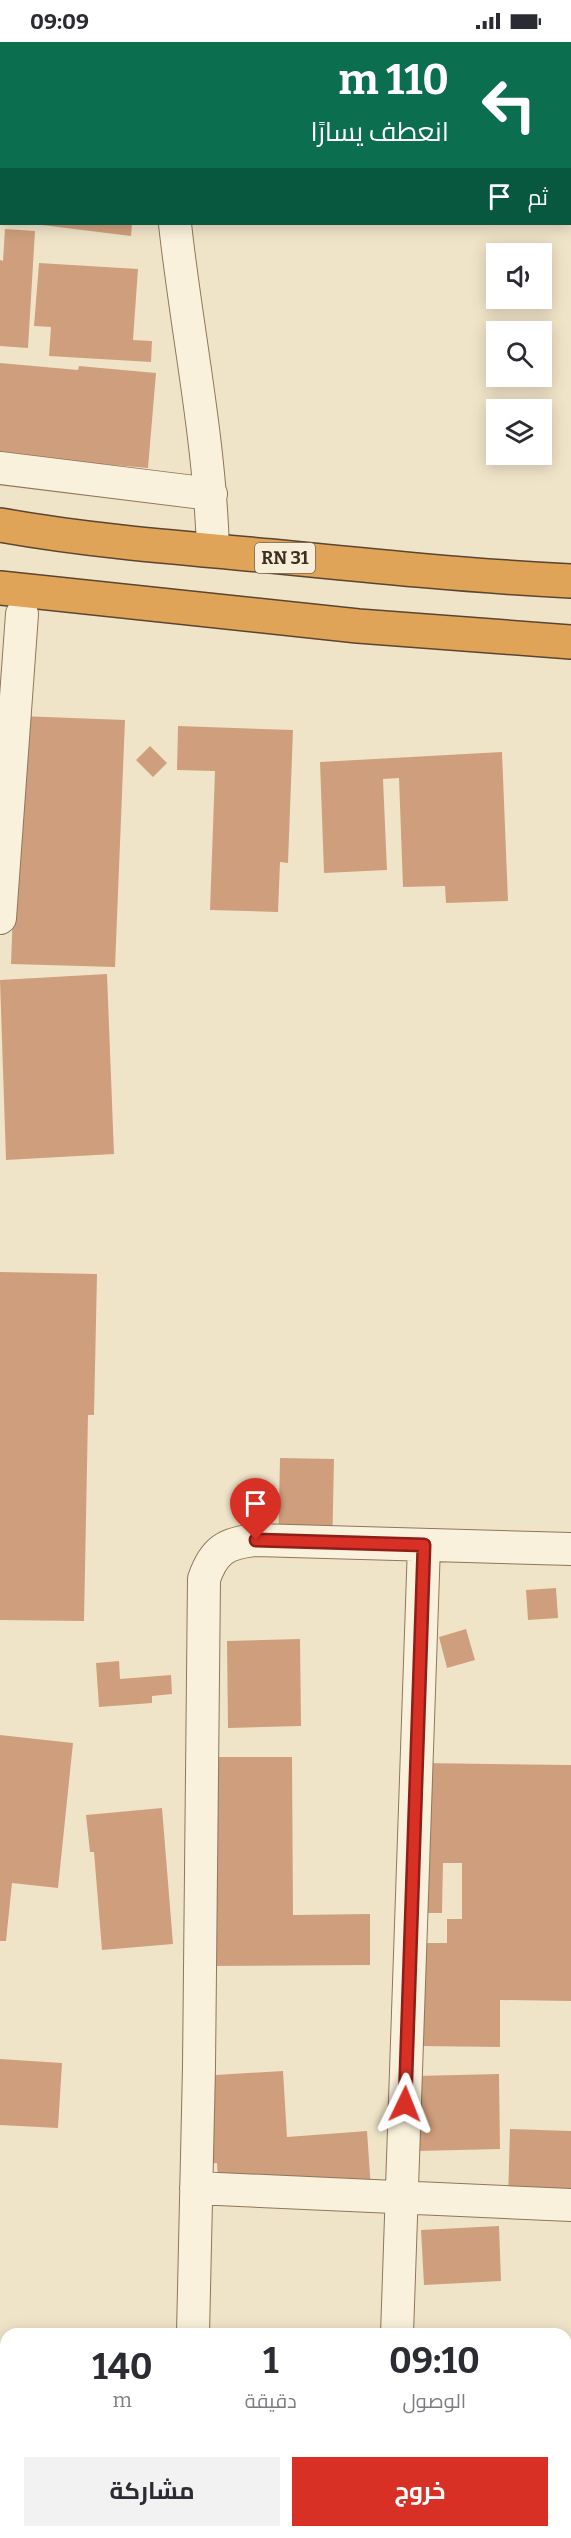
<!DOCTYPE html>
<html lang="ar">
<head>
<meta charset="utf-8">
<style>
	:root { --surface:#fff; --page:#f2f2f3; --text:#2b2b33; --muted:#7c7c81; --accent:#d93025 }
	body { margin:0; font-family:Bitter,Cairo,serif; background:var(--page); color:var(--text); direction:rtl; height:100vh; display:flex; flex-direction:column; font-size:22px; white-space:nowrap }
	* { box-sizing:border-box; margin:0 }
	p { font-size:20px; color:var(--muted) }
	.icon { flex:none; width:33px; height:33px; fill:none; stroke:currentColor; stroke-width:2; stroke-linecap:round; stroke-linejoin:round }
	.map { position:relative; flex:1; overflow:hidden; direction:ltr }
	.details { position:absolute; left:0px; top:2286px; width:572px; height:210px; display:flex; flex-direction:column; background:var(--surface); border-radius:18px 18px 0 0; box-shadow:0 3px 15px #0003; direction:rtl }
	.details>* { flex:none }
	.banner { position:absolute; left:0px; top:0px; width:572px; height:183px; box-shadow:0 3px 15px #0003; direction:rtl; background:#0b6e4f; color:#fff; overflow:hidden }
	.buttons { position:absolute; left:486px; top:201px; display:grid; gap:12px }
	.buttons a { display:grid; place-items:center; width:66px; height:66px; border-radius:0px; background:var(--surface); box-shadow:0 3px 15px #0003; font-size:30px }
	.pin { position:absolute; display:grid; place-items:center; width:51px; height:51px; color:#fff; margin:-62px -26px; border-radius:50% 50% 50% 0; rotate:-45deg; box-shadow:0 0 6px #0007 }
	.pin .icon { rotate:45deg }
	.me { position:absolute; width:66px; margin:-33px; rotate:2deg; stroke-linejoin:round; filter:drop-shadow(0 0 4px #0008) }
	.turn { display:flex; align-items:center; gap:21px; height:126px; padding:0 24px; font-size:27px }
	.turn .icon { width:78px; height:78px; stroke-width:2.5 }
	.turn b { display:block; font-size:42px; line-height:51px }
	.then { display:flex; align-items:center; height:57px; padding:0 24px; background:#0003; gap:12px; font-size:22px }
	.eta { display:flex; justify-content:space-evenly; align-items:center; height:102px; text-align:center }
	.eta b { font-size:36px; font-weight:700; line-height:42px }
	.cta { display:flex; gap:12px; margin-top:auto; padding:12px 24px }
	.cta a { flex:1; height:69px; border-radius:0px; background:var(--accent); color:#fff; font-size:24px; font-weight:700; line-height:69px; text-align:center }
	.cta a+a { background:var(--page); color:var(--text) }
	.status { display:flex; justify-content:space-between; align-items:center; height:42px; padding:0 30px; background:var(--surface); direction:ltr }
	.status svg { height:16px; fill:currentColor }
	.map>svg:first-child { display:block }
	.building { fill:#cf9f7d }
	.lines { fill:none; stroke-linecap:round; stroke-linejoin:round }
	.street-casing { stroke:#8d765c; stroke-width:34 }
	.highway-casing { stroke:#5b4430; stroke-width:36 }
	.street { stroke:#faf1dc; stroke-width:32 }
	.highway { stroke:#e0a458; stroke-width:33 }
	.route-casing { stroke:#8d1f18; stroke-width:15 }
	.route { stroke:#d93025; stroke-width:10 }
	.labels { text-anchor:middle; stroke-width:6; stroke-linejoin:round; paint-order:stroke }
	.shield { fill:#f7eed8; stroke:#756857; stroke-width:1.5 }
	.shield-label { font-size:18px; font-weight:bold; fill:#3d2e20 }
</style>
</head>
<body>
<div class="status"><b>09:09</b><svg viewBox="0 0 49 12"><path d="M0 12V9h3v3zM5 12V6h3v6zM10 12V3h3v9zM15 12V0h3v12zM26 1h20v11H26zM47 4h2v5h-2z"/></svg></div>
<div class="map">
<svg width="571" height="2496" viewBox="0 0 571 2496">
	<rect width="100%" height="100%" fill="#f0e4c8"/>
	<path class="building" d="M34 182H132L131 194Z
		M5 187 35 189 28 306 0 304V218L3 219Z
		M39 221 138 227 133 298 152 299 151 320 49 314 51 285 34 284Z
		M0 321 78 328 79 324 156 331 148 426 42 417 0 424Z
		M20 674 125 678 115 925 11 922Z
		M178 684 293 688 288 821 280 820 278 870 210 868 215 729 177 728Z
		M150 704 167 721 153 735 136 718Z
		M502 710 508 859 446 861 445 844 403 845 399 736 383 737 387 828 324 831 320 720Z
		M107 932 114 1112 6 1118 0 938Z
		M0 1230 97 1232 94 1373H88L84 1579 0 1578Z
		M280 1416 334 1417 332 1514 278 1513Z
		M556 1546 558 1576 528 1578 526 1548Z
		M466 1587 475 1618 447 1626 439 1595Z
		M300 1597 301 1684 228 1686 227 1599Z
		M119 1619 120 1637 171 1633 172 1652 152 1654V1661L99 1665 96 1621Z
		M0 1693 73 1701 58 1846 12 1841 6 1899H0Z
		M206 1715H292L293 1873 370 1872V1923L207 1924Z
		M419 1721 571 1723V1959L500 1958V2005L419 2004 421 1901H447V1877H462V1821H443L442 1871H418Z
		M162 1766 173 1902 102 1908 94 1810H90L86 1773Z
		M0 2017 62 2021 58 2086 0 2083Z
		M283 2029 287 2095 367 2089 371 2147 219 2157 217 2121 204 2122 199 2034Z
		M499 2032 500 2107 417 2109 415 2034Z
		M510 2087 571 2089V2159L508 2158Z
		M499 2184 501 2239 424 2243 421 2188Z
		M73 2286 135 2290V2292H73Z
		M0 2483H6V2490H45V2496H0Z
		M185 2490H358L359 2496H185Z"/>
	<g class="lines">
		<defs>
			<path id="street" d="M188 2 189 0
				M175 182C187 291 210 398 213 509
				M0 426 211 452
				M0 876 22 572
				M196 2146 571 2163
				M193 2292 199 2025 204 1537C214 1508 226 1501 256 1498L571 1507
				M397 2292 424 1503
				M179 2496 180 2490
				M390 2496V2490"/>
			<path id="highway" d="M0 483C90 499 181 506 271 514 371 524 471 534 571 539
				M0 546 358 584 571 600"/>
		</defs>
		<use href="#street" class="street-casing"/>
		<use href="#highway" class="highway-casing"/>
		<use href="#street" class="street"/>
		<use href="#highway" class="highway"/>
	</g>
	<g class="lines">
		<defs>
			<path id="route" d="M256 1498 424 1503 405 2062"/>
		</defs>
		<use href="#route" class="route-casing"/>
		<use href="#route" class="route"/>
	</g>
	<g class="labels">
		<rect class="shield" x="255" y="501" width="60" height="30" rx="4.5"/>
		<g class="shield-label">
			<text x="285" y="522">RN 31</text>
		</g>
	</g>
</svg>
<div class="buttons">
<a><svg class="icon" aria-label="sound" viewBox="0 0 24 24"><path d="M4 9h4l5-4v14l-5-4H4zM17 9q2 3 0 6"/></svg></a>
<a><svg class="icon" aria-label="search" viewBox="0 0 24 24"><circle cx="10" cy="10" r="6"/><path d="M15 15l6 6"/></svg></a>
<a><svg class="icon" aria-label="layers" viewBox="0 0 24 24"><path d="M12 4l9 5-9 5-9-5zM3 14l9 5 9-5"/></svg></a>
</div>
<div class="pin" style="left:256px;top:1498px;background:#d93025"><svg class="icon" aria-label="arrive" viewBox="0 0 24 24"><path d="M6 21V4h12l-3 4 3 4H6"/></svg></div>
<svg class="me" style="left:405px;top:2062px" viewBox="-20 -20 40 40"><path d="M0-17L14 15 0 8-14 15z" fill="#d93025" stroke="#fff" stroke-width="4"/></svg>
<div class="banner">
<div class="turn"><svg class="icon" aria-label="left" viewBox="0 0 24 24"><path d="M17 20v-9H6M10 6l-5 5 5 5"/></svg><div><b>110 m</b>انعطف يسارًا</div></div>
<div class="then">ثم<svg class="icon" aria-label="arrive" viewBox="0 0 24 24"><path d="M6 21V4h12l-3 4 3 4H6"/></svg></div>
</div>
<section class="details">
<div class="eta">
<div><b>09:10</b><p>الوصول</p></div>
<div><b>1</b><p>دقيقة</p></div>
<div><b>140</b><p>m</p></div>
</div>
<div class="cta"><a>خروج</a><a>مشاركة</a></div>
</section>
</div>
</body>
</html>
